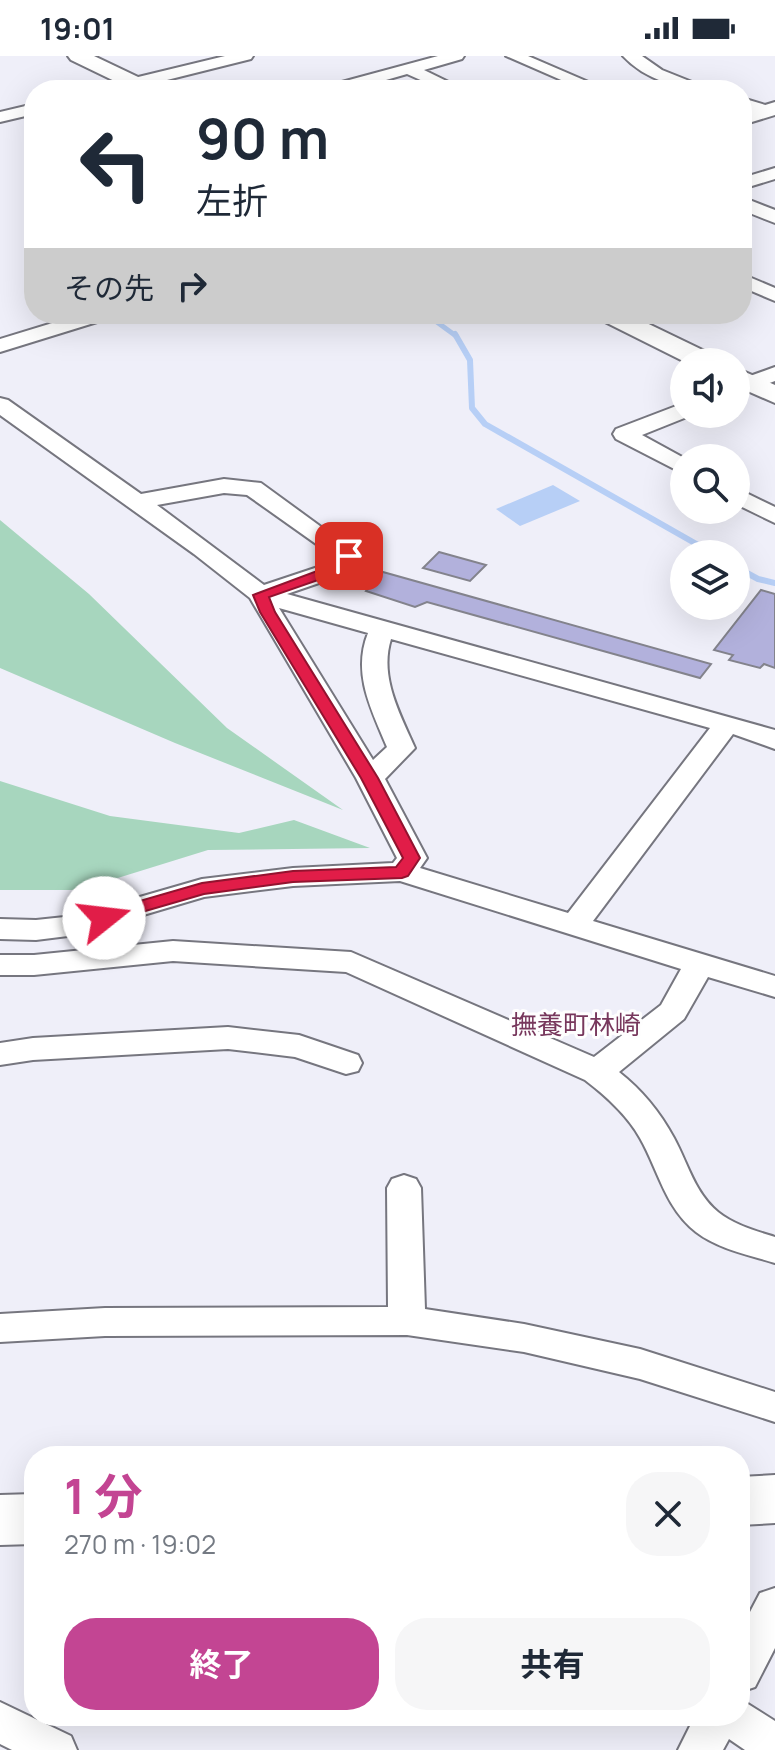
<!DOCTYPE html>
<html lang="ja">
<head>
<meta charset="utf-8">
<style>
	:root { --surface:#fff; --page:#f6f6f7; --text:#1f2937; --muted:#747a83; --accent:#c34593 }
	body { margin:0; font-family:Manrope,"Noto Sans JP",sans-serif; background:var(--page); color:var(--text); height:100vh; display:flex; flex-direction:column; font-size:30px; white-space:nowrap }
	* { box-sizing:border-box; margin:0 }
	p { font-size:26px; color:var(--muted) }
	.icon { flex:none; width:44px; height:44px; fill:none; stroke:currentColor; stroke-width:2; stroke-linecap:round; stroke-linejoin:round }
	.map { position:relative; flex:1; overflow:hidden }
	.side { position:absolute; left:24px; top:1390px; width:726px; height:280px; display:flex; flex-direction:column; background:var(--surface); border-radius:32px; box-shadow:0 8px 32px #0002 }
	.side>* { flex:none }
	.hud { position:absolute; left:24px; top:24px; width:728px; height:244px; border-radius:32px; box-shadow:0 8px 32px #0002; background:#fff; color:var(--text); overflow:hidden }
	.fabs { position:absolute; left:670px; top:292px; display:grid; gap:16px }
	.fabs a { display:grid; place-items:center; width:80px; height:80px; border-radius:50%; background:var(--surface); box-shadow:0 8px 32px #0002; font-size:40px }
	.pin { position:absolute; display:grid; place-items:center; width:68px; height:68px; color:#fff; margin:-34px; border-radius:16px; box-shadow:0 4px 12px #0006 }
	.me { position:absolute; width:88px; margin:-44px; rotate:74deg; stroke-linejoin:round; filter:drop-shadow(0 0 6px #0008) }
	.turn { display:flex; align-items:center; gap:28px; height:168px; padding:0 40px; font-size:36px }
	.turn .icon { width:104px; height:104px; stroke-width:2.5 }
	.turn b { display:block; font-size:56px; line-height:68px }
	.then { display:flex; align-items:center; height:76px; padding:0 40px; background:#0003; gap:16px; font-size:30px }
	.round { display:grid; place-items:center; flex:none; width:84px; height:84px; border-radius:32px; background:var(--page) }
	.overview { display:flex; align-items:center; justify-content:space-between; height:136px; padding:0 40px }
	h1 { font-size:48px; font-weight:700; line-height:60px; color:var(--accent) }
	.button { display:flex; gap:16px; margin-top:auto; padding:16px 40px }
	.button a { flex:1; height:92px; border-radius:32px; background:var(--accent); color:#fff; font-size:32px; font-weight:700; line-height:92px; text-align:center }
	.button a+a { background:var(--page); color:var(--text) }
	.status { display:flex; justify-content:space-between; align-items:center; height:56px; padding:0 40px; background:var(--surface); direction:ltr }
	.status svg { height:22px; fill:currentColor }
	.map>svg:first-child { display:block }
	.green { fill:#a7d6be }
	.water { fill:#b7cff6 }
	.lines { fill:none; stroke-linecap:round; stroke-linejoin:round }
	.stream-far1 { stroke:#b7cff6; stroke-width:5 }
	.stream { stroke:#b7cff6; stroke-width:6 }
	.building { fill:#b2b1dc; stroke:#83838c; stroke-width:2 }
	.minor-casing { stroke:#76767f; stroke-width:4 }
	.tertiary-casing { stroke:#76767f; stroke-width:4 }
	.secondary-casing { stroke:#76767f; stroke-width:4 }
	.minor { fill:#fff; fill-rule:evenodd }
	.tertiary { fill:#fff; fill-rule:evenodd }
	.secondary { fill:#fff; fill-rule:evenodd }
	.route { fill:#e11d48; stroke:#92132f; stroke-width:2 }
	.labels { text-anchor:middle; stroke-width:6; stroke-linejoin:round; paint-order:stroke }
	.quarter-label { font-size:26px; fill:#77375c; stroke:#fefefe }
</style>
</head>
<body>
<div class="status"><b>19:01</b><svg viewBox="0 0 49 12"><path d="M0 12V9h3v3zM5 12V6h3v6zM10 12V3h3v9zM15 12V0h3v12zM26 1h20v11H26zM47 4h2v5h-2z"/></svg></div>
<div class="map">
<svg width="775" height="1694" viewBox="0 0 775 1694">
	<rect width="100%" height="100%" fill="#efeff9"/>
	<path class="green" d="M0 464 89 538 227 672 343 754 175 687 0 612Z
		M0 725 110 760 239 777 294 764 370 792 208 794 79 834H0Z"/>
	<path class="water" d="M553 429 580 445 520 470 496 453Z"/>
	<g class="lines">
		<path class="stream-far1" d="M426 258 456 280"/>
		<path class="stream" d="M455 278 470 304 472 352 485 368 714 498
			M736 511 758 523 775 527"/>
	</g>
	<path class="building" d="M439 496 486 509 470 525 423 512Z
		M383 516 711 608 700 622 427 546 415 551 366 535Z
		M761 534 775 538V612L764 608 760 612 729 604 733 599 714 594Z"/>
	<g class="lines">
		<defs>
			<path id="minor" d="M225 0H253L251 3 127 34H99L101 30Z
				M438 0H464L462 3 424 14 465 34H443L407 18 351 34H325L327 30Z
				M506 0H528L607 34H584Z
				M623 0H642L662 14 712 34C681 34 645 24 623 0Z
				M742 42 772 51 774 55 766 60 742 53Z
				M34 48V58L0 66V56Z
				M775 112V123L742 133V122Z
				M742 141 775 154V167L742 154Z
				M742 218 775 232V245L742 231Z
				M82 258H113L110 262 0 296V283Z
				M775 311V325L736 339V325Z
				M0 342 8 344 141 438 224 423 261 427 361 500 351 516 287 538 775 674V693L733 678 593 865 775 920V941L708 921 684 963 619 1016C642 1034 660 1056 674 1082 688 1108 695 1137 718 1156 734 1169 756 1175 775 1181V1207C749 1199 718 1193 696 1176 665 1152 658 1113 640 1082 627 1059 606 1040 585 1024L346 916 173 905 34 919H0V899H34L173 885 351 896 594 1001 661 949 681 913 400 825 293 830 204 841 76 879 36 884 0 883V863L36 864 74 860 202 823 293 812 393 807 397 802 356 722 250 542 194 498 0 359ZM224 437 247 439 336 502 333 506 264 529 157 449ZM279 552 368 577C352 617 371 653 387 691L373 704ZM391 583 710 672 568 857 420 812 427 802 385 723 415 692C400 658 379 621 391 583Z
				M684 347V358L692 359 642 379 684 402V418L616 383 613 378 616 373Z
				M736 432 775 451V467L736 448Z
				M228 971 299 979 358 999 362 1007 358 1015 346 1018 295 1001 228 993 33 1004 0 1009V987L33 982Z
				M404 1119 416 1123 421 1132 425 1253 524 1268 640 1293 775 1336V1366L640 1323 524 1296 407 1279 105 1280 0 1286V1258L105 1252 388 1251 387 1132 392 1123Z
				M775 1532V1592L755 1631 740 1636V1575L760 1537Z
				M740 1643 775 1665V1694H745L729 1683 723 1694H678L695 1660H740Z
				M0 1646 71 1680 77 1694H12L0 1688Z"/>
			<path id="tertiary" d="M68 0H94L157 30 161 34H133L71 4Z
				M775 46V59L742 69V56Z
				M595 258H628L715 300 719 306H685L599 263Z
				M736 312 775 329V347L736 330Z"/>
			<path id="secondary" d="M775 1419V1467L740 1469V1421Z
				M34 1438V1488L0 1489V1439Z"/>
		</defs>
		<use href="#minor" class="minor-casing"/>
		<use href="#tertiary" class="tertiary-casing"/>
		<use href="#secondary" class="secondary-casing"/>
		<use href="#minor" class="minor"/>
		<use href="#tertiary" class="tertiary"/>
		<use href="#secondary" class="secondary"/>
	</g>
	<path class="route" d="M349 495 356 500 347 514 269 541 275 556 378 722 420 802 408 820 402 822 293 826 204 838 104 867 98 866 95 862 98 857 202 827 293 815 396 811 403 802 361 722 260 556 253 539 336 508 343 497Z"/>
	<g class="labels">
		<g class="quarter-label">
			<text x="576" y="978">撫養町林崎</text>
		</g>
	</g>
</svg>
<div class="fabs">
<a><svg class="icon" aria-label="sound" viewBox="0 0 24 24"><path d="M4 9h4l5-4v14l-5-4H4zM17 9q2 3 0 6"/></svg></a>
<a><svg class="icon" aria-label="search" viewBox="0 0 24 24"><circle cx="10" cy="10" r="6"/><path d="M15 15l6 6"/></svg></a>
<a><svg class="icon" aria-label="layers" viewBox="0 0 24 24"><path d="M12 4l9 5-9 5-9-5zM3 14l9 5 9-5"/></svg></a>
</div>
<div class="pin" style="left:349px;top:500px;background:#d93025"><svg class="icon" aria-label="arrive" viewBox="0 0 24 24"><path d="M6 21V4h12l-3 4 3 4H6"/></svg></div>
<svg class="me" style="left:104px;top:862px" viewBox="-20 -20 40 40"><circle r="19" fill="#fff"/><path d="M0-13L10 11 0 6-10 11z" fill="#e11d48"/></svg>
<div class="hud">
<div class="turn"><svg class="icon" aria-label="left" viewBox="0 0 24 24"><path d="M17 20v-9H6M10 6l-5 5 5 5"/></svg><div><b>90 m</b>左折</div></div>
<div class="then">その先<svg class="icon" aria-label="right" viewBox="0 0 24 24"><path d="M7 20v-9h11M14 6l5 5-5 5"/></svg></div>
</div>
<section class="side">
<div class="overview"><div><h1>1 分</h1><p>270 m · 19:02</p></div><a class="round"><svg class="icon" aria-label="close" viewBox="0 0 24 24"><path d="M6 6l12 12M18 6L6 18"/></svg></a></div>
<div class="button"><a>終了</a><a>共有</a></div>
</section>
</div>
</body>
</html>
